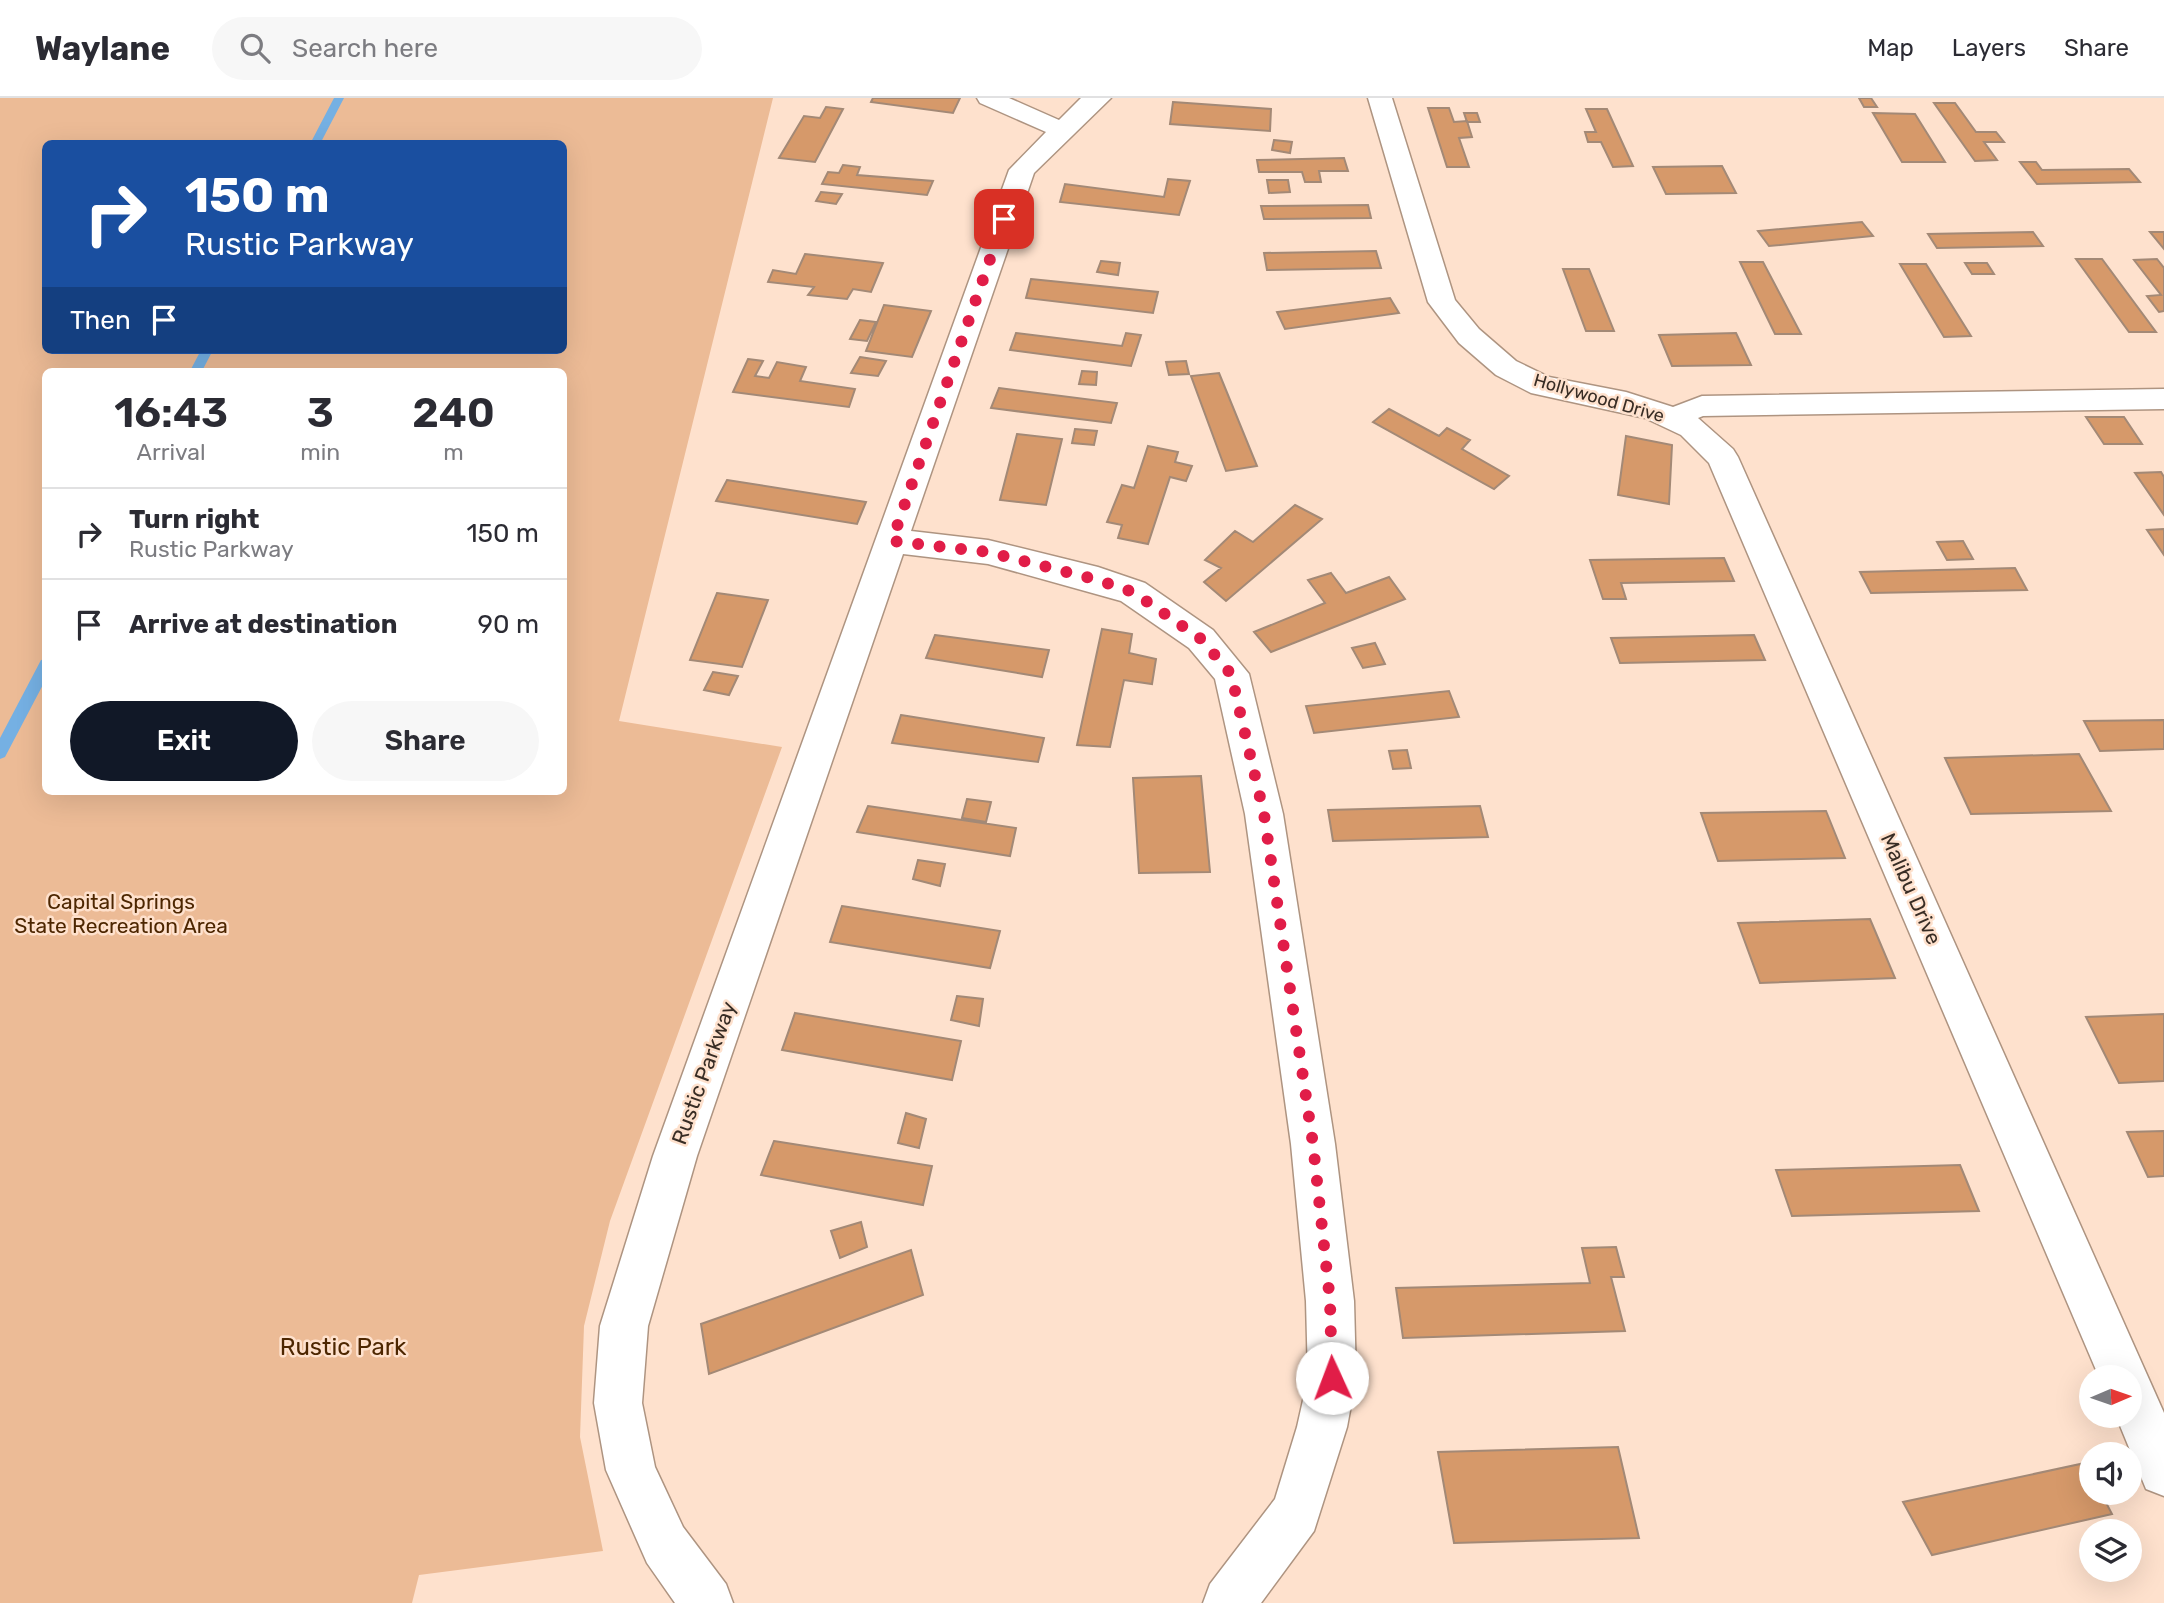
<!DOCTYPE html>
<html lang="en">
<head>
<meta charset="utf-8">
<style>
	:root { --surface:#fff; --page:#f7f7f7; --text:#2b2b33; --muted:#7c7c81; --line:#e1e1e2; --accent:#111827 }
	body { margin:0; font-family:Rubik,sans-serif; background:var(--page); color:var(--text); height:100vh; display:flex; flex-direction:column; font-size:26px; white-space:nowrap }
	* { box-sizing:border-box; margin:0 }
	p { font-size:23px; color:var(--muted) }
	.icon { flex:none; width:38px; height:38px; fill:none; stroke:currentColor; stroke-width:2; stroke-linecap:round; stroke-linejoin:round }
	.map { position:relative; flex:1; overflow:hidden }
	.sheet { position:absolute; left:42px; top:270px; width:525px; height:427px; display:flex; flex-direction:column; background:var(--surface); border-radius:10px; box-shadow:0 7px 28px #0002 }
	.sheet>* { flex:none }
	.top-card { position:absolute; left:42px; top:42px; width:525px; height:214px; border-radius:10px; box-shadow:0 7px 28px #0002; background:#1a4fa0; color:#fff; overflow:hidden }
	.needle { width:46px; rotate:88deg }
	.tools { position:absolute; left:2079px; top:1267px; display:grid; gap:14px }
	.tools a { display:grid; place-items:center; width:63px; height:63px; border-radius:50%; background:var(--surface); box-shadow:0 7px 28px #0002; font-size:35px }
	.pin { position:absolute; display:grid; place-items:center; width:60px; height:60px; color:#fff; margin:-30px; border-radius:14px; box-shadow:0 4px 10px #0006 }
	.me { position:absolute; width:77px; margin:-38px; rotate:358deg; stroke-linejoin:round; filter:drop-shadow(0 0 5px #0008) }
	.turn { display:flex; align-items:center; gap:24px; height:147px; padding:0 28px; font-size:32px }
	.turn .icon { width:91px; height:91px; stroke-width:2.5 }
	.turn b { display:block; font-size:49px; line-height:60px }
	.then { display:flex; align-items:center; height:66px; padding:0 28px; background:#0003; gap:14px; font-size:26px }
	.eta { display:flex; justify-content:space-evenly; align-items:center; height:119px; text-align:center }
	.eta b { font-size:42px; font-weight:600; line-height:49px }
	.button { display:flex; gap:14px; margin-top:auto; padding:14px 28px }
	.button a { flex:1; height:80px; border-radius:42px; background:var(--accent); color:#fff; font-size:28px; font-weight:600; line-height:80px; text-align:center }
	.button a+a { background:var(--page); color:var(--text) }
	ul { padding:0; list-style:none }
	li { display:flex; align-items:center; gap:21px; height:91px; padding:0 28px; border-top:2px solid var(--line) }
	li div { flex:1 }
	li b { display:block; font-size:26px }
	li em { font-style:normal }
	header { display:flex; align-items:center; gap:42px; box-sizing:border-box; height:98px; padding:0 35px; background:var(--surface); border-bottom:2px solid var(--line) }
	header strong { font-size:33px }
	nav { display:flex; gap:38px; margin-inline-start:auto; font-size:24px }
	.search { width:490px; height:63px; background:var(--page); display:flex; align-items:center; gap:18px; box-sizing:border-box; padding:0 24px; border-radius:38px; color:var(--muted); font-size:26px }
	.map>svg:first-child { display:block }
	.green { fill:#ecbb96; fill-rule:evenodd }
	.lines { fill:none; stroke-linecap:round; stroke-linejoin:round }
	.stream { fill:#75b0e3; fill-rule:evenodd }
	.building { fill:#d6996a; stroke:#a38976; stroke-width:2 }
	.minor-casing { stroke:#ae9481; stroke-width:3 }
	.minor { fill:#fff; fill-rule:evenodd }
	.route { stroke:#e11d48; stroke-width:12; stroke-dasharray:0 21.6 }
	.labels { text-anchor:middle; stroke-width:5; stroke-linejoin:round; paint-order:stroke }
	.far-street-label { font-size:18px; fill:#382d25; stroke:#fee1cd }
	.street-label { font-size:21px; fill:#382d25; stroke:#fee1cd }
	.park-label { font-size:21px; fill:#4d2600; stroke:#fee1cd }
	.near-park-label { font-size:24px; fill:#4d2600; stroke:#fee1cd }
</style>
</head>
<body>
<header>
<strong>Waylane</strong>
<div class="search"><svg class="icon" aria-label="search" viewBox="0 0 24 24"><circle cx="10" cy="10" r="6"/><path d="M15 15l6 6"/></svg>Search here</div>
<nav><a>Map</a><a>Layers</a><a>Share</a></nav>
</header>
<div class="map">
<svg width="2164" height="1505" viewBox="0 0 2164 1505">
	<rect width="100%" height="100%" fill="#fee1cd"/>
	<path class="green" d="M0 0H773L619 623 782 649 610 1123 584 1228 580 1339 603 1453 419 1477 412 1505H0ZM46 46H564V252H46ZM564 273V693H46V273Z"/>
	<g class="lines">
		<path class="stream" d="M334 0H344L320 46H310Z
			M201 252H213L202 273H190Z
			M46 561V581L5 659 0 661V640L41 562Z"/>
	</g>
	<path class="building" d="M873 0H960L953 15 871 4Z
		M1859 0H1871L1877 9H1864Z
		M1173 4 1271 11 1270 33 1170 26Z
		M1934 5H1955L1976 34H1996L2004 44H1984L1997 62 1975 63Z
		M826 9 843 11 815 64 779 60 804 18 820 20Z
		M1428 10H1449L1454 24 1467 23 1472 39 1459 40 1469 69H1447Z
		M1586 11H1607L1633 68 1613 69 1601 44H1588L1585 34H1596Z
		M1464 15H1477L1480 24H1467Z
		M1873 15 1915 16 1945 64H1902Z
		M1274 42 1292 44 1290 55 1272 52Z
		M1344 60 1348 73H1319L1321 84H1305L1302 74H1259L1257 62Z
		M2020 64H2036L2042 72 2129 71 2140 84 2037 86Z
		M843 67 860 69 857 77 933 83 927 97 822 86 828 74 839 75Z
		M1722 68 1736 95 1666 96 1653 69Z
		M1168 81 1190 83 1179 117 1060 104 1065 86 1164 99Z
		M1267 82H1288L1290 94 1269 95Z
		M821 94 842 96 836 106 816 103Z
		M1368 107 1371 120 1264 121 1261 108Z
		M1862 124 1873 138 1769 148 1758 133Z
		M2033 134 2043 148 1937 150 1928 136Z
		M2150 134H2164V151Z
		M1376 153 1381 170 1267 172 1264 155Z
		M805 156 883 165 871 194 853 191 847 201 808 197 814 189 768 184 773 172 796 176Z
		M2076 161H2102L2156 234H2129Z
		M2157 161 2164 170V213L2159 214 2147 198 2161 197 2134 162Z
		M1101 163 1120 165 1118 177 1097 174Z
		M1740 164H1763L1801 236H1775Z
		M1965 165H1987L1994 176H1972Z
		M1900 166H1926L1971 238 1944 239Z
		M1563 171H1589L1614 233H1586Z
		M1031 181 1158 194 1153 215 1026 200Z
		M1390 200 1399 215 1285 231 1277 214Z
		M884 207 931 213 912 259 866 253Z
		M860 222 876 224 867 243 850 241Z
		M1016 235 1122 248 1126 235 1141 237 1131 268 1010 252Z
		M1736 235 1751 267 1672 268 1659 237Z
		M860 259 886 263 878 278 851 275Z
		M748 261 763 263 755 278 769 280 777 264 806 269 800 283 855 291 849 309 733 294Z
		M1186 263 1189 276 1169 277 1166 264Z
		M1082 273 1097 274 1096 287 1079 286Z
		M1219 275 1257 368 1226 373 1191 278Z
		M999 290 1117 305 1111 325 991 310Z
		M1389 311 1439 338 1447 330 1470 342 1462 351 1509 378 1494 391 1373 324Z
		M2086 319H2124L2142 346H2104Z
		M1075 331 1097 333 1094 347 1072 345Z
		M1017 336 1062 341 1046 407 1000 402Z
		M1626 338 1672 347 1669 406 1618 397Z
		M1148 348 1178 354 1175 364 1192 368 1186 383 1170 379 1148 446 1118 440 1122 427 1107 424 1122 387 1134 390Z
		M2161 374 2164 379V417L2135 375Z
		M727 382 866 404 857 426 716 403Z
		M1295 407 1322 421 1226 503 1204 484 1221 470 1205 462 1235 433 1253 444Z
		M2164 431V457L2147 432Z
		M1963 443 1973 461 1947 462 1937 444Z
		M1724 460 1734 483 1621 485 1626 501H1603L1590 462Z
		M2015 470 2027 492 1871 495 1860 474Z
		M1331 475 1346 495 1389 479 1405 501 1271 554 1254 534 1325 505 1308 482Z
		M717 495 768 502 742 569 690 562Z
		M1102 531 1132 536 1129 555 1156 561 1152 586 1124 582 1110 649 1077 647Z
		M935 537 1049 552 1042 579 926 560Z
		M1754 537 1765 562 1620 565 1611 540Z
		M1375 545 1385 566 1363 570 1352 550Z
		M713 574 738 578 729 597 704 592Z
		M1449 593 1459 619 1314 635 1306 608Z
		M901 617 1044 640 1038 664 892 645Z
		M2164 622V651L2100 653 2084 623Z
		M1407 652 1411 670 1393 671 1389 653Z
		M2079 656 2111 713 1971 716 1945 660Z
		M1201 678 1210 774 1139 775 1133 680Z
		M967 701 991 704 986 724 962 720Z
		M868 708 1016 730 1010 758 857 734Z
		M1480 708 1488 739 1333 743 1328 712Z
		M1826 713 1845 760 1718 763 1701 715Z
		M918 762 945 766 940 788 913 781Z
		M842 808 1000 833 990 870 830 844Z
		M1870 821 1895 880 1760 885 1738 825Z
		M957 898 983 901 979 928 951 922Z
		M795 915 961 943 952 982 782 952Z
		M2164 916V983L2119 985 2086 919Z
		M906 1015 926 1021 919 1050 898 1045Z
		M2164 1033V1078L2148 1079 2127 1034Z
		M774 1043 932 1068 923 1107 761 1077Z
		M1960 1067 1979 1113 1792 1118 1776 1072Z
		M861 1124 867 1149 840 1160 831 1133Z
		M1616 1149 1624 1179H1611L1625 1233 1403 1240 1396 1190 1590 1185 1582 1150Z
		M911 1152 923 1197 709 1276 701 1226Z
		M1618 1349 1639 1440 1454 1445 1438 1354Z
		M2085 1365 2091 1377V1395H2101L2112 1416 1932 1457 1903 1404Z"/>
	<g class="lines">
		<defs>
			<path id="minor" d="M977 0H1009L1059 22 1081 0H1111L1034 75 911 433 988 442 1098 469 1145 485 1213 532 1249 576 1283 716 1335 1046 1354 1203 1356 1280 1347 1329 1314 1433 1261 1505H1203L1210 1486 1275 1401 1297 1329 1308 1280 1306 1203 1291 1046 1245 716 1215 581 1189 550 1121 503 988 466 903 456 697 1058 648 1228 642 1305 655 1369 683 1429 726 1486 733 1505H675L647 1465 606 1372 594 1305 600 1228 653 1058 1009 72 1046 34 980 5Z
				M1368 0H1392L1455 202 1479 231 1516 263 1549 279 1626 294 1673 309 1702 298 2164 291V311L1703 318 1698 320 1733 351 1738 359 2164 1315V1398L2146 1391 2116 1318H2130V1279H2099L1709 365 1681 337 1645 320 1531 295 1496 277 1459 245 1428 204Z"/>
		</defs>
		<use href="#minor" class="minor-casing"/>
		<use href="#minor" class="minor"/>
	</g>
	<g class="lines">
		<path class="route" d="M1004 121 892 443 988 454 1098 482 1133 494 1201 541 1231 576 1264 716 1313 1046 1330 1203 1332 1280"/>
	</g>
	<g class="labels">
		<g class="far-street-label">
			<text transform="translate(1599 300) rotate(16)" y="6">Hollywood Drive</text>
		</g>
		<g class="street-label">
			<text transform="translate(1911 791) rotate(66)" y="7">Malibu Drive</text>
			<text transform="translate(704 975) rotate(-70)" y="7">Rustic Parkway</text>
		</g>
		<g class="park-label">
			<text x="121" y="811">Capital Springs<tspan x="121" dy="24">State Recreation Area</tspan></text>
		</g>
		<g class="near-park-label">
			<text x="343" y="1257">Rustic Park</text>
		</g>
	</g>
</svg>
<div class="tools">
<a><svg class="needle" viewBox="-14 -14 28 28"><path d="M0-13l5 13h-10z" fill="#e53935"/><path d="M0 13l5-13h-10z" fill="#7c7c81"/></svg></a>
<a><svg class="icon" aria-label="sound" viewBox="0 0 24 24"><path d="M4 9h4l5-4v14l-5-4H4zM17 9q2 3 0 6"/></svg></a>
<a><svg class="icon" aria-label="layers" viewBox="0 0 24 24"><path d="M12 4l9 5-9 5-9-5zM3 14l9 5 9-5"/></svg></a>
</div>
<div class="pin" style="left:1004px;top:121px;background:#d93025"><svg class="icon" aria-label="arrive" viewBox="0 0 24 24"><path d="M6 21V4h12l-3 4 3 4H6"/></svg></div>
<svg class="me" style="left:1332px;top:1280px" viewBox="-20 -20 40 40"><circle r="19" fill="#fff"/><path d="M0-13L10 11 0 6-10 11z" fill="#e11d48"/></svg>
<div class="top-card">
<div class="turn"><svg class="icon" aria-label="right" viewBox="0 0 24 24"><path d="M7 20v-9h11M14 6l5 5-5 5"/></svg><div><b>150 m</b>Rustic Parkway</div></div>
<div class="then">Then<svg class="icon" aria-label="arrive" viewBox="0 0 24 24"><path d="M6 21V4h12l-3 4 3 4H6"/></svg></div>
</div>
<section class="sheet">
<div class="eta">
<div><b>16:43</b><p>Arrival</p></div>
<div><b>3</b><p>min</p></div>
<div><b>240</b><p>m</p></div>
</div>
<ul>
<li><svg class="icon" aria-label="right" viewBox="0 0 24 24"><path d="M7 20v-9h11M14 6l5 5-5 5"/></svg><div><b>Turn right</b><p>Rustic Parkway</p></div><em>150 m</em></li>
<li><svg class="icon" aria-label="arrive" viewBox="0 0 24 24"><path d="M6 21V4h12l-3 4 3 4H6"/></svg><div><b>Arrive at destination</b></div><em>90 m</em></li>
</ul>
<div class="button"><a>Exit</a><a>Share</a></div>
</section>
</div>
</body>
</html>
